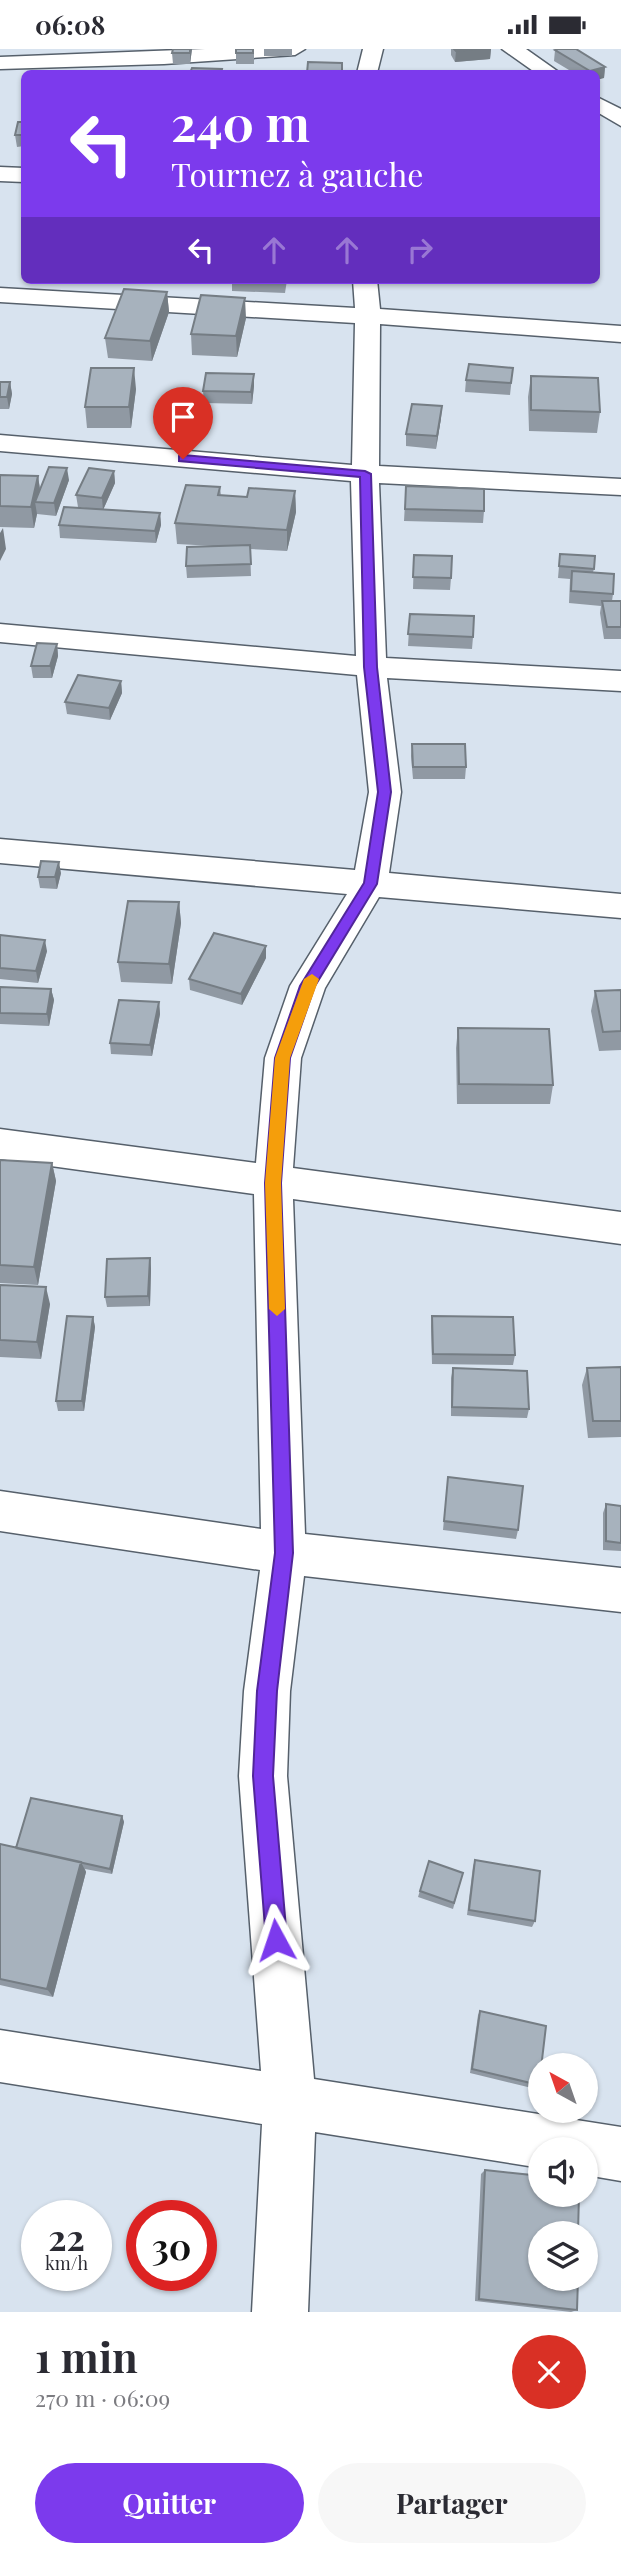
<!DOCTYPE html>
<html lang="fr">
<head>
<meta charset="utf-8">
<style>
	:root { --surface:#fff; --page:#f7f7f7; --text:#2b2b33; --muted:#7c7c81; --accent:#7c3aed }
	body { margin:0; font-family:"Playfair Display",serif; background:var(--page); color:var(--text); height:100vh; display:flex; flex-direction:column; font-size:26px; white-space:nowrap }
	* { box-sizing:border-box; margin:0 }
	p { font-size:23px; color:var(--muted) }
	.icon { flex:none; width:38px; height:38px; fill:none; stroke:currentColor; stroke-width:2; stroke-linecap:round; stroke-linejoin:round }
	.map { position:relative; height:2263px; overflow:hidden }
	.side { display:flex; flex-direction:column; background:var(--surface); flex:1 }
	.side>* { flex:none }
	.banner { position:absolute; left:21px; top:21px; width:579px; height:214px; border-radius:10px; box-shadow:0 2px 5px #0004; background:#7c3aed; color:#fff; overflow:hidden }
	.needle { width:46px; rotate:320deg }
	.tools { position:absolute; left:528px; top:2004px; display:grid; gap:14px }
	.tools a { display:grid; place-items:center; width:70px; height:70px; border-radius:50%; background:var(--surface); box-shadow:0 2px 5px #0004; font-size:35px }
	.speed { position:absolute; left:21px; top:2151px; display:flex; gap:14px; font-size:35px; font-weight:700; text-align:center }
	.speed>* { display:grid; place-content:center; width:91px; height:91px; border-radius:50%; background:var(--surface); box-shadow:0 2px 5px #0004; line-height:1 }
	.speed small { font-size:18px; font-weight:400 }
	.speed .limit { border:10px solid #d22; background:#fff; color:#111 }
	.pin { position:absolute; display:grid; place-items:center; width:60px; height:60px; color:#fff; margin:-72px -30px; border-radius:50% 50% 50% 0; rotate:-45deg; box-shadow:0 0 7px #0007 }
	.pin .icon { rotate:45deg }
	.me { position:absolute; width:77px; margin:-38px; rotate:355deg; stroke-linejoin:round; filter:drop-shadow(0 0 5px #0008) }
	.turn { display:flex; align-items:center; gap:24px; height:147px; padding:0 35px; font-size:32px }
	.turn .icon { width:91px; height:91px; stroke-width:2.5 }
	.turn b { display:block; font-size:49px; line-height:60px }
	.lanes { display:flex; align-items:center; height:66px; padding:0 35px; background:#0003; justify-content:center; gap:35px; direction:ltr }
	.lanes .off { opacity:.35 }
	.round { display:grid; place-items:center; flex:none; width:74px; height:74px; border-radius:37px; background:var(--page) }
	.headline { display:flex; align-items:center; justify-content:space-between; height:119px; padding:0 35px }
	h1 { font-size:42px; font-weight:700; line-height:52px }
	.button { display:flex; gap:14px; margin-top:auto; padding:14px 35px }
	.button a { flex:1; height:80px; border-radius:42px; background:var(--accent); color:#fff; font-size:28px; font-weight:700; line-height:80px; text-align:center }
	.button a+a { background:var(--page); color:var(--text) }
	.status { display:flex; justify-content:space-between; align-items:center; height:49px; padding:0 35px; background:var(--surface); direction:ltr }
	.status svg { height:19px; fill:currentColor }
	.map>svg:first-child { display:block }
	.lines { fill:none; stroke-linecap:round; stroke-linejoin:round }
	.minor-casing { stroke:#56606b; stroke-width:3 }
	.minor { fill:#fff; fill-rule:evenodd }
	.wall { fill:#9099a3 }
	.shaded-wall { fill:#757d84 }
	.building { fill:#a7b2bd; stroke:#757d84; stroke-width:2 }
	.route { fill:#7c3aed; stroke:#51269a; stroke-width:2 }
	.slow { fill:#f59e0b }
</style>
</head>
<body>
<div class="status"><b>06:08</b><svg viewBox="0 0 49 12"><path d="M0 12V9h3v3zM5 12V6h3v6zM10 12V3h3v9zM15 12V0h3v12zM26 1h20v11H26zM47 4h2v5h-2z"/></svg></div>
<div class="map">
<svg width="621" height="2263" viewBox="0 0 621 2263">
	<rect width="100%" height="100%" fill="#d8e3ef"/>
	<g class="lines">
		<defs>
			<path id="minor" d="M205 0H305L295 6 164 15 0 20V8Z
				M363 0H383L377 24H357Z
				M502 0H526L560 24H536Z
				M597 48 621 60V77L597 63Z
				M0 118 24 119V133L0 132Z
				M353 231H377L380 260 621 277V293L380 275 379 417 621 430V446L379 434 386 609 621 622V642L387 629 401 743 389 824 621 845V869L379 848 325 939 301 1009 293 1119 621 1163V1195L293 1150 305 1485 621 1519V1563L304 1527 290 1642 287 1727 314 2030 621 2078V2132L586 2126V2100H541V2119L315 2083 308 2263H252L262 2075 0 2033V1981L261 2022 239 1727 244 1642 260 1521 0 1482V1442L261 1480 254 1145 0 1110V1080L256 1114 265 1009 290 937 347 845 0 814V790L355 821 369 743 357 626 0 593V575L356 607 351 432 0 402V386L352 416 355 274 0 253V239L355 259Z"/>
		</defs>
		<use href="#minor" class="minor-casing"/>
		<use href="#minor" class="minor"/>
	</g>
	<path class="wall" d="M192 0 190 15H173L172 4Z
		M236 0H254V15H236Z
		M264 0H292V7H264Z
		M451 0H491L490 10 455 13 451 6Z
		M555 1 605 18 604 29 597 24H574L554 12Z
		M24 73V97L17 98 15 86Z
		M232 231H287L285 244 232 242Z
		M167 243 169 263 152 312 108 309 105 289Z
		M246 269 237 308 192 306 191 285Z
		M513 319 510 346 465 343 466 331Z
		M254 325V337L252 355 204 354 203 342Z
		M531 327 600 363 597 384 529 382 528 348Z
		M0 333H10L12 345 9 360H0Z
		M136 340 131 379H87L85 358Z
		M441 369 436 400 406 397V385Z
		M114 422 115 434 103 461 160 464 161 476 156 494 60 489 59 476 102 461 78 458 76 446Z
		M0 426 38 427 40 440 69 431 56 467 37 465 34 479 0 478Z
		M406 437 484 462 483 474 404 472Z
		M220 438 221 447 247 448 295 442 296 463 287 502 250 500 251 527 187 529 186 517 214 497 177 495 175 474Z
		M560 505 594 520 593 523 613 545 612 552H621V590H604L600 564 601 557 569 554 570 530 558 529Z
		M414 506 451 529 450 541 413 540Z
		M410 565 473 588 472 600 408 597Z
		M57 595 58 607 52 629H33L31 617Z
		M121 632 122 644 110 671 67 665 65 653Z
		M412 695 466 718 465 730H413L411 707Z
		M61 824 57 840 40 839 38 828Z
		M179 853 181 874 172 935 121 933 118 913Z
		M0 886 47 902 38 934 0 930Z
		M266 909 242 956 190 941 189 930Z
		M0 938 51 940 54 951 49 977 0 975Z
		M621 941V1001L599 1002 591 962 595 942Z
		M159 953 160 965 152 1007 111 1005 110 994Z
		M458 979 553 1036 550 1055H457L456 999Z
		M0 1111 52 1114 56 1132 38 1236 0 1234Z
		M150 1209 151 1220 150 1257 107 1258 105 1248Z
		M0 1236 50 1255 41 1310 0 1308Z
		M432 1267 515 1306 513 1316 432 1315 431 1277Z
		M93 1268 95 1278 84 1362H58L56 1352Z
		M621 1318V1388L588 1389 582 1336 587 1319Z
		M453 1319 529 1360 527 1369 451 1367V1329Z
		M447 1437 518 1481 516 1490 443 1481Z
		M606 1455 621 1457V1502L603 1501V1464Z
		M122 1767 124 1773 112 1825 85 1820 86 1823 53 1948 0 1936V1795L16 1799Z
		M475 1811 535 1872 532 1878 467 1866 473 1817Z
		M429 1812 463 1824 453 1860 418 1848Z
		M480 1962 539 2036 536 2040 470 2024 478 1966Z
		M485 2121 577 2261 571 2263 475 2252 481 2125Z"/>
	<path class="shaded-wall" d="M190 0H192L190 15Z
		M476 0H491L490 10 455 13 456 2Z
		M605 18 604 29 597 31V24H590V22Z
		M167 243 169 263 152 312 150 292Z
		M245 249 246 269 237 308 236 287Z
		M134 319 136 340 131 379 129 358Z
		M254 325V337L252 355 251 343Z
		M10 333 12 345 9 360 7 348Z
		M442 357 441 369 436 400 437 387Z
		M67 419 69 431 56 467 54 454Z
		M114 422 115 434 103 461 102 449Z
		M38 427 41 448 35 453 37 465 34 479 31 458Z
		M295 442 296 463 287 502V481Z
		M160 464 161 476 156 494 155 482Z
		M3 479 6 500 0 512V484Z
		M57 595 58 607 52 629 50 617Z
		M121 632 122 644 110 671 109 659Z
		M59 813 61 824 57 840 55 828Z
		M179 853 181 874 172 935 169 915Z
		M45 891 47 902 38 934 36 922Z
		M266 897V909L242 956 241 945Z
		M51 940 54 951 49 977 47 965Z
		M159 953 160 965 152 1007 150 996Z
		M52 1114 56 1132 38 1236 34 1218Z
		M150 1209 151 1220 150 1257 148 1247Z
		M46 1238 50 1255 41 1310 37 1293Z
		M93 1268 95 1278 84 1362 82 1352Z
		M122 1767 124 1773 112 1825 110 1820Z
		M81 1813 86 1823 53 1948 47 1940Z"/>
	<path class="building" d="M173 0H190V4H172Z
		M236 0H253V4H236Z
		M454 0H476L456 2Z
		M558 0H576L605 18 590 22 555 1Z
		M308 13 342 14V24H307Z
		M192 19 222 20 221 24H190Z
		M477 22 478 24H442Z
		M18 73H24V86H15Z
		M124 240 167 243 150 292 105 289Z
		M201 246 245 249 236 287 191 285Z
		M469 315 513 319 511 334 466 331Z
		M91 319H134L129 358H85Z
		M206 324 254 325 251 343 203 342Z
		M531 327 598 329 600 363 531 361Z
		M0 333H10L7 348H0Z
		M412 355 442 357 437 387 406 385Z
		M49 418 67 419 54 454 35 453Z
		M89 419 114 422 102 449 76 446Z
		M0 426 38 427 31 458 0 457Z
		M186 436 220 438 218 446 247 448 249 439 295 442 287 481 175 474Z
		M406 437 484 440V462L405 460Z
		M64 458 160 464 155 482 59 476Z
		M250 496 251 515 186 517 187 498Z
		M560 505 595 507 594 520 559 517Z
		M414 506 452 507 451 529 413 528Z
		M572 522 614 525 613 545 571 542Z
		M602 552H621V578H607Z
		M410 565 474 567 473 588 408 585Z
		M37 594 57 595 50 617H31Z
		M78 626 121 632 109 659 65 653Z
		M412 695H465L466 718H413Z
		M41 812 59 813 55 828H38Z
		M128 852 179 853 169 915 118 913Z
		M214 884 266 897 241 945 189 930Z
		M0 886 45 891 36 922 0 919Z
		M0 938 51 940 47 965 0 964Z
		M621 941V982L603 983 595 942Z
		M119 951 159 953 150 996 110 994Z
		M458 979 549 980 553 1036 459 1035Z
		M0 1111 52 1114 34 1218 0 1216Z
		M150 1209 148 1247 105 1248 107 1210Z
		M0 1236 46 1238 37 1293 0 1291Z
		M67 1267 93 1268 82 1352H56Z
		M432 1267 513 1268 515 1306 433 1305Z
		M621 1318V1372H593L587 1319Z
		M453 1319 527 1322 529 1360 452 1358Z
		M448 1428 523 1437 518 1481 444 1472Z
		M606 1455 621 1457V1494L606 1492Z
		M31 1749 122 1767 110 1820 16 1799Z
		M0 1795 81 1813 47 1940 0 1930Z
		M475 1811 540 1822 535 1872 469 1861Z
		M429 1812 463 1824 454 1854 420 1842Z
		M480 1962 546 1977 539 2036 472 2020Z
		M485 2121 541 2127V2146H579L578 2184H541V2230H578L577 2261 479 2250Z"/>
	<path class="route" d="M183 406 365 422 371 425 377 618 391 743 377 835 315 937 290 1009 281 1134 293 1504 277 1642 273 1727 287 1891 284 1898 276 1901 269 1898 266 1891 253 1727 257 1642 275 1504 265 1134 275 1009 300 937 364 834 378 743 364 618 360 428 179 412V407Z"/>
	<path class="slow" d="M312 925 319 930 290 1009 281 1134 285 1260 277 1267 269 1260 265 1134 275 1009 304 930Z"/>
</svg>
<div class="tools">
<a><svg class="needle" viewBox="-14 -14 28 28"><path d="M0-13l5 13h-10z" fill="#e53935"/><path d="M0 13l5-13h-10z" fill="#7c7c81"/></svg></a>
<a><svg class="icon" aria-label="sound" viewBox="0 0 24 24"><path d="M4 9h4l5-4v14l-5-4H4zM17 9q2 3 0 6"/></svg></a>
<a><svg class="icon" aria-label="layers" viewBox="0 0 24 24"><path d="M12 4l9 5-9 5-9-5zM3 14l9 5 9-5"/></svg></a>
</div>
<div class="speed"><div>22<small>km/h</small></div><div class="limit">30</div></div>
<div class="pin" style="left:183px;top:410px;background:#d93025"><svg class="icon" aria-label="arrive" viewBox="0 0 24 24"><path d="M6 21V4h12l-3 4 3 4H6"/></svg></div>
<svg class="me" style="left:276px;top:1891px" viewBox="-20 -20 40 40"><path d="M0-17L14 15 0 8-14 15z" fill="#7c3aed" stroke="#fff" stroke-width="4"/></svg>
<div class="banner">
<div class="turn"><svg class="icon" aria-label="left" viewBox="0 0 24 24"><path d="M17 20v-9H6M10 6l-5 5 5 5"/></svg><div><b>240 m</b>Tournez à gauche</div></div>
<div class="lanes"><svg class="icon" aria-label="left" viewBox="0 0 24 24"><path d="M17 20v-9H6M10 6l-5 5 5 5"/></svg><svg class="icon off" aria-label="ahead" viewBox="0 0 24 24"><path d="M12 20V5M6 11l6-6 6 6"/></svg><svg class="icon off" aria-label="ahead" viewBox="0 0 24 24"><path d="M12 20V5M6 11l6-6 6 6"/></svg><svg class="icon off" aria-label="right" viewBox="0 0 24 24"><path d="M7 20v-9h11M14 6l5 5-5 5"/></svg></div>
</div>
</div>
<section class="side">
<div class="headline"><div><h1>1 min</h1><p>270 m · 06:09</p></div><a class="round" style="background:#d93025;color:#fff"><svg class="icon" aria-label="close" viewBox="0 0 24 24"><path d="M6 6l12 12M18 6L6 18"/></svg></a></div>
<div class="button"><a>Quitter</a><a>Partager</a></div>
</section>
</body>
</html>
